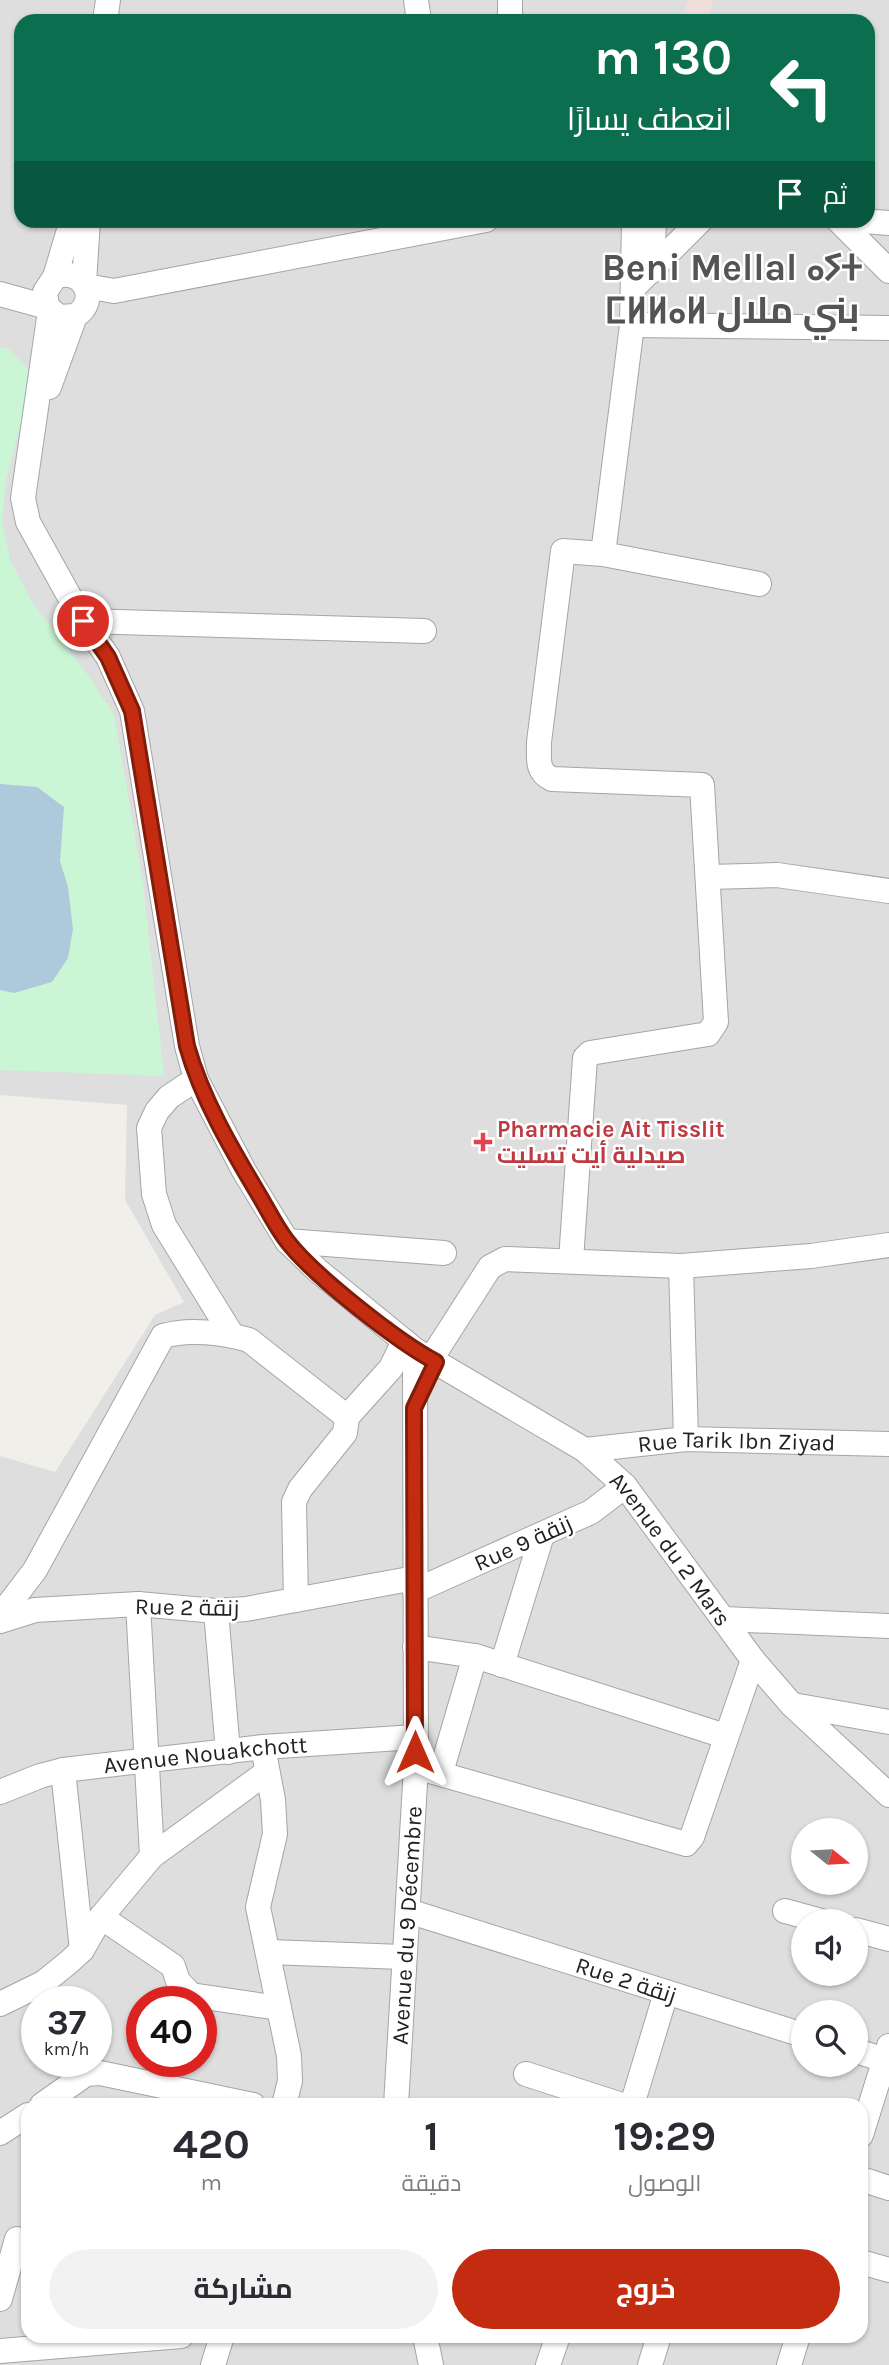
<!DOCTYPE html>
<html lang="ar">
<head>
<meta charset="utf-8">
<style>
	:root { --surface:#fff; --page:#f2f2f3; --text:#2b2b33; --muted:#7c7c81; --accent:#c32c10 }
	body { margin:0; font-family:Karla,Cairo,"Noto Sans Tifinagh",sans-serif; background:var(--page); color:var(--text); direction:rtl; height:100vh; display:flex; flex-direction:column; font-size:26px; white-space:nowrap }
	* { box-sizing:border-box; margin:0 }
	p { font-size:23px; color:var(--muted) }
	.icon { flex:none; width:38px; height:38px; fill:none; stroke:currentColor; stroke-width:2; stroke-linecap:round; stroke-linejoin:round }
	.map { position:relative; flex:1; overflow:hidden; direction:ltr }
	.details { position:absolute; left:21px; top:2098px; width:847px; height:245px; display:flex; flex-direction:column; background:var(--surface); border-radius:21px; box-shadow:0 2px 5px #0004; direction:rtl }
	.details>* { flex:none }
	.hud { position:absolute; left:14px; top:14px; width:861px; height:214px; border-radius:21px; box-shadow:0 2px 5px #0004; direction:rtl; background:#0b6e4f; color:#fff; overflow:hidden }
	.needle { width:46px; rotate:108deg }
	.tools { position:absolute; left:791px; top:1818px; display:grid; gap:14px }
	.tools a { display:grid; place-items:center; width:77px; height:77px; border-radius:50%; background:var(--surface); box-shadow:0 2px 5px #0004; font-size:35px }
	.speed { position:absolute; left:21px; top:1986px; display:flex; gap:14px; font-size:35px; font-weight:700; text-align:center }
	.speed>* { display:grid; place-content:center; width:91px; height:91px; border-radius:50%; background:var(--surface); box-shadow:0 2px 5px #0004; line-height:1 }
	.speed small { font-size:18px; font-weight:400 }
	.speed .limit { border:10px solid #d22; background:#fff; color:#111 }
	.pin { position:absolute; display:grid; place-items:center; width:60px; height:60px; color:#fff; margin:-30px; border:4px solid #fff; border-radius:50%; box-shadow:0 2px 7px #0007 }
	.me { position:absolute; width:77px; margin:-38px; rotate:0deg; stroke-linejoin:round; filter:drop-shadow(0 0 5px #0008) }
	.turn { display:flex; align-items:center; gap:24px; height:147px; padding:0 28px; font-size:32px }
	.turn .icon { width:91px; height:91px; stroke-width:2.5 }
	.turn b { display:block; font-size:49px; line-height:60px }
	.then { display:flex; align-items:center; height:66px; padding:0 28px; background:#0003; gap:14px; font-size:26px }
	.eta { display:flex; justify-content:space-evenly; align-items:center; height:119px; text-align:center }
	.eta b { font-size:42px; font-weight:700; line-height:49px }
	.button { display:flex; gap:14px; margin-top:auto; padding:14px 28px }
	.button a { flex:1; height:80px; border-radius:42px; background:var(--accent); color:#fff; font-size:28px; font-weight:700; line-height:80px; text-align:center }
	.button a+a { background:var(--page); color:var(--text) }
	.map>svg:first-child { display:block }
	.residential { fill:#dfdede; fill-rule:evenodd }
	.commercial { fill:#f0deda }
	.park { fill:#caf6d5 }
	.water { fill:#adc9db }
	.lines { fill:none; stroke-linecap:round; stroke-linejoin:round }
	.minor-casing { stroke:#a5a5a5; stroke-width:26 }
	.minor { stroke:#fff; stroke-width:24 }
	.route-casing { stroke:#7f1d0a; stroke-width:18 }
	.route { stroke:#c32c10; stroke-width:12 }
	.health-dot { fill:#e0444e; stroke:#fff; stroke-width:2.5 }
	.labels { text-anchor:middle; stroke-width:5; stroke-linejoin:round; paint-order:stroke }
	.health-label { font-size:23px; font-weight:bold; fill:#be3a42; stroke:#fff; text-anchor:start }
	.street-label { font-size:23px; fill:#212121; stroke:#fff }
	.town-label { font-size:37px; font-weight:bold; fill:#545454; stroke:#fff }
</style>
</head>
<body>
<div class="map">
<svg width="889" height="2365" viewBox="0 0 889 2365">
	<rect width="100%" height="100%" fill="#f1efe9"/>
	<path class="residential" d="M0 0H889V2365H0V1456L55 1472 155 1315 184 1302 125 1200 127 1105 0 1095ZM21 21H868V220H21ZM803 1830H856V1883H803ZM803 1922H856V1974H803ZM37 2002H96V2062H37ZM142 2002H201V2062H142ZM803 2012H856V2065H803ZM28 2105H861V2336H28Z"/>
	<path class="commercial" d="M689 0H714L705 21H680Z"/>
	<path class="park" d="M0 348 9 349 30 371 28 397 6 479 2 520 10 560 32 602 87 674 114 715 143 882 164 1076 0 1070Z"/>
	<path class="water" d="M0 784 37 787 64 807 60 861 68 887 73 929 68 958 52 982 14 993 0 990Z"/>
	<g class="lines">
		<defs>
			<g id="minor">
				<path d="M416 0 419 21"/>
				<path d="M105 21 108 0"/>
				<path d="M510 21V0"/>
				<path d="M838 220 889 271"/>
				<path d="M850 220 889 223"/>
				<path d="M652 271 654 220"/>
				<path d="M55 277 72 220"/>
				<path d="M84 283 88 220"/>
				<path d="M86 286 114 291 486 220"/>
				<path d="M634 287 701 220"/>
				<path d="M0 294 47 307"/>
				<path id="s1" d="M50 311 23 498 28 522 83 621 108 657 132 711 187 1046 196 1079 244 1171 287 1241 317 1270 415 1350 585 1450 625 1486 753 1660 792 1705 889 1795"/>
				<path d="M632 325 889 328"/>
				<path d="M49 387 75 316C101 300 83 266 55 277L45 292 47 307 59 317 75 316"/>
				<path d="M603 554 632 325 634 220"/>
				<path d="M83 621 424 631"/>
				<path d="M709 877 777 875 889 891"/>
				<path d="M196 1079 169 1097 157 1111 149 1128 154 1194 164 1225 232 1335"/>
				<path d="M287 1241 444 1253"/>
				<path d="M571 1260 585 1058 590 1053 708 1034 716 1022 702 785 552 779C536 772 539 758 539 742L563 551 603 554 759 584"/>
				<path d="M681 1266 686 1439"/>
				<path d="M431 1359 490 1267 505 1259 681 1266 811 1256 889 1245"/>
				<path id="s2" d="M585 1450 686 1439 889 1444"/>
				<path d="M415 1591 591 1512 625 1486"/>
				<path d="M296 1600 294 1502 300 1489 345 1433 347 1417 391 1368 404 1341"/>
				<path d="M138 1604 152 1856"/>
				<path d="M216 1611 228 1752"/>
				<path d="M0 1616 35 1570 163 1336C189 1328 224 1333 249 1340L347 1417"/>
				<path d="M724 1619 889 1626"/>
				<path d="M0 1621 35 1610 138 1604 216 1611 246 1609 415 1578"/>
				<path d="M415 1647 475 1656 725 1736"/>
				<path d="M502 1665 542 1535"/>
				<path d="M793 1705 889 1722"/>
				<path d="M263 1747 273 1800 275 1834 258 1907 289 2056 290 2081 284 2105"/>
				<path d="M416 1767 686 1844 692 1837 753 1660"/>
				<path d="M63 1770 82 1950"/>
				<path d="M441 1772 475 1656"/>
				<path id="s3" d="M0 1792 40 1776 63 1770 263 1747 415 1737"/>
				<path d="M408 1911 803 2035"/>
				<path d="M785 1911 825 1922"/>
				<path d="M101 1917 173 1966 178 1981 191 1995 279 2008"/>
				<path d="M856 1930 889 1939"/>
				<path d="M269 1952 403 1957"/>
				<path d="M0 2004 43 1983 69 1962 82 1950 101 1917 152 1856 267 1772"/>
				<path d="M856 2051 885 2060"/>
				<path d="M526 2074 622 2105"/>
				<path d="M42 2105 86 2074 100 2073 253 2105"/>
				<path id="s4" d="M396 2105 416 1767 415 1350"/>
				<path d="M632 2105 666 1993"/>
				<path d="M0 2133 28 2115"/>
				<path d="M861 2135 889 2046"/>
				<path d="M861 2179 889 2188"/>
				<path d="M861 2262 889 2270"/>
				<path d="M0 2299 17 2239"/>
				<path d="M425 2336 431 2365"/>
				<path d="M0 2351 181 2336"/>
				<path d="M213 2365 222 2336"/>
				<path d="M548 2365 558 2336"/>
				<path d="M650 2365 659 2336"/>
				<path d="M789 2365 798 2336"/>
			</g>
		</defs>
		<use href="#minor" class="minor-casing"/>
		<use href="#minor" class="minor"/>
	</g>
	<g class="lines">
		<defs>
			<path id="route" d="M83 621 108 657 132 711 187 1046C202 1099 231 1148 259 1195 268 1210 276 1227 287 1241 314 1276 397 1341 436 1362L414 1408 415 1752"/>
		</defs>
		<use href="#route" class="route-casing"/>
		<use href="#route" class="route"/>
	</g>
	<path class="health-dot" d="M479.5 1131.5h7v7h7v7h-7v7h-7v-7h-7v-7h7z"/>
	<g class="labels">
		<g class="health-label">
			<text x="497" y="1137">Pharmacie Ait Tisslit<tspan x="497" dy="26">صيدلية أيت تسليت</tspan></text>
		</g>
		<g class="street-label">
			<text dy="8" stroke="none"><textPath href="#s2" startOffset="152">Rue Tarik Ibn Ziyad</textPath></text>
			<text transform="translate(523 1543) rotate(-24)" y="8">Rue 9 زنقة</text>
			<text dy="8" stroke="none"><textPath href="#s1" startOffset="1486">Avenue du 2 Mars</textPath></text>
			<text transform="translate(187 1607) rotate(1)" y="8">Rue 2 زنقة</text>
			<text dy="8" stroke="none"><textPath href="#s3" startOffset="210">Avenue Nouakchott</textPath></text>
			<text dy="8" stroke="none"><textPath href="#s4" startOffset="180">Avenue du 9 Décembre</textPath></text>
			<text transform="translate(626 1980) rotate(18)" y="8">Rue 2 زنقة</text>
		</g>
		<g class="town-label">
			<text x="732" y="280">Beni Mellal ⴰⵢⵜ<tspan x="732" dy="43">ⵎⵍⵍⴰⵍ بني ملال</tspan></text>
		</g>
	</g>
</svg>
<div class="tools">
<a><svg class="needle" viewBox="-14 -14 28 28"><path d="M0-13l5 13h-10z" fill="#e53935"/><path d="M0 13l5-13h-10z" fill="#7c7c81"/></svg></a>
<a><svg class="icon" aria-label="sound" viewBox="0 0 24 24"><path d="M4 9h4l5-4v14l-5-4H4zM17 9q2 3 0 6"/></svg></a>
<a><svg class="icon" aria-label="search" viewBox="0 0 24 24"><circle cx="10" cy="10" r="6"/><path d="M15 15l6 6"/></svg></a>
</div>
<div class="speed"><div>37<small>km/h</small></div><div class="limit">40</div></div>
<div class="pin" style="left:83px;top:621px;background:#d93025"><svg class="icon" aria-label="arrive" viewBox="0 0 24 24"><path d="M6 21V4h12l-3 4 3 4H6"/></svg></div>
<svg class="me" style="left:415px;top:1752px" viewBox="-20 -20 40 40"><path d="M0-17L14 15 0 8-14 15z" fill="#c32c10" stroke="#fff" stroke-width="4"/></svg>
<div class="hud">
<div class="turn"><svg class="icon" aria-label="left" viewBox="0 0 24 24"><path d="M17 20v-9H6M10 6l-5 5 5 5"/></svg><div><b>130 m</b>انعطف يسارًا</div></div>
<div class="then">ثم<svg class="icon" aria-label="arrive" viewBox="0 0 24 24"><path d="M6 21V4h12l-3 4 3 4H6"/></svg></div>
</div>
<section class="details">
<div class="eta">
<div><b>19:29</b><p>الوصول</p></div>
<div><b>1</b><p>دقيقة</p></div>
<div><b>420</b><p>m</p></div>
</div>
<div class="button"><a>خروج</a><a>مشاركة</a></div>
</section>
</div>
</body>
</html>
